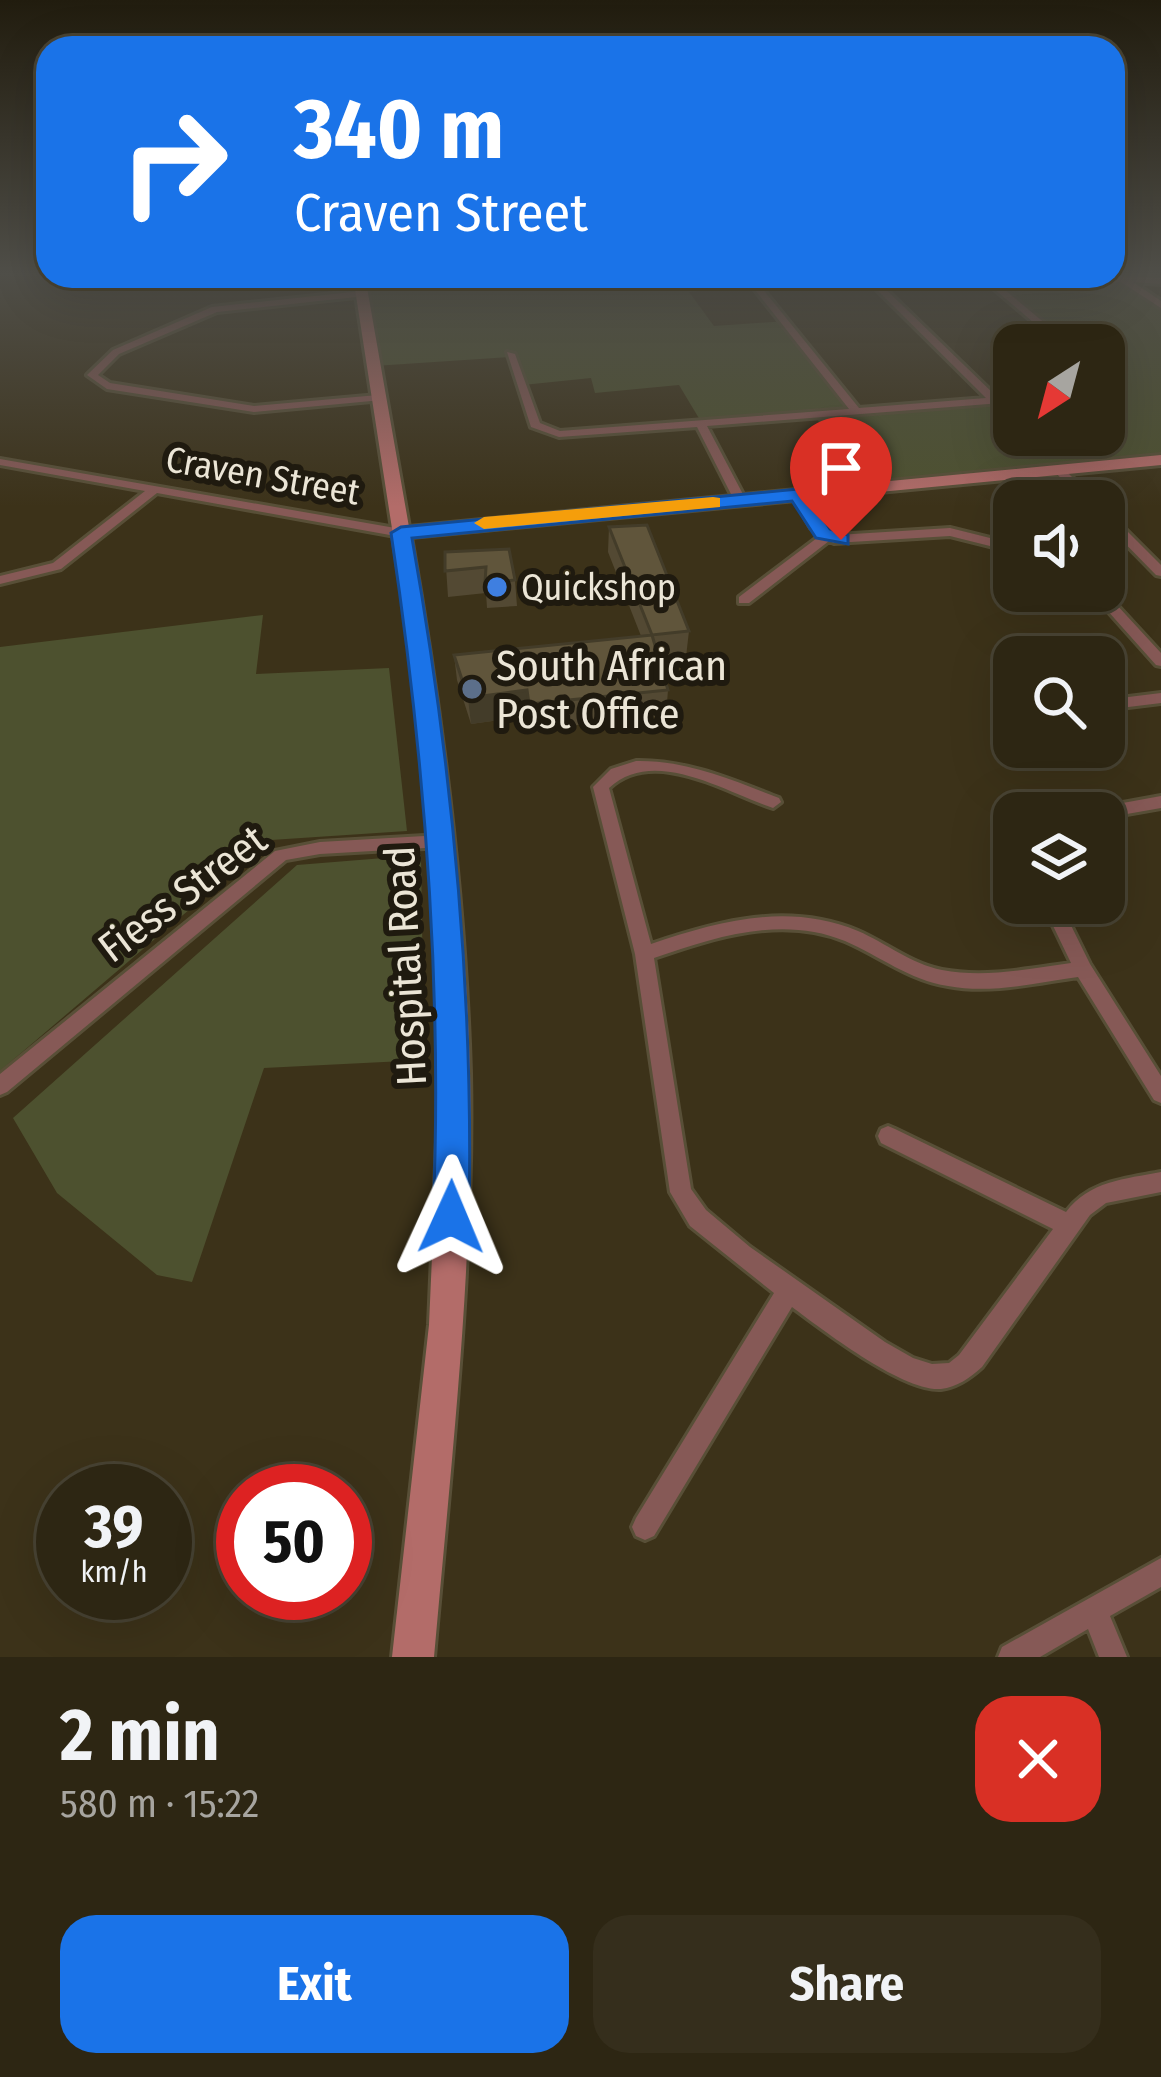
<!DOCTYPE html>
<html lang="en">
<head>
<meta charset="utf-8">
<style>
	:root { --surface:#2d2613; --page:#352e1c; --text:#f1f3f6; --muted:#a7a5a0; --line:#484333; --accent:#1a73e8 }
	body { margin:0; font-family:"Fira Sans Condensed",sans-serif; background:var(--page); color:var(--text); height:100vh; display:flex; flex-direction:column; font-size:45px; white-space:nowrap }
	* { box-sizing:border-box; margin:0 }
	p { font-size:39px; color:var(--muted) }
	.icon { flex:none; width:66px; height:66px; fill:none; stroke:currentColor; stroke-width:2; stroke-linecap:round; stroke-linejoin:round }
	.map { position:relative; height:1657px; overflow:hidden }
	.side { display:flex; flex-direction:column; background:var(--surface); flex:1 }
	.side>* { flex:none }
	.hud { position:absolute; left:36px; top:36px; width:1089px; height:252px; border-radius:36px; box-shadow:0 12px 48px #0002,0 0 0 3px var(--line); background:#1a73e8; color:#fff; overflow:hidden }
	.needle { width:78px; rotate:216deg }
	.buttons { position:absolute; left:993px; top:324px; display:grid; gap:24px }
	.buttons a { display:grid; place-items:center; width:132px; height:132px; border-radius:24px; background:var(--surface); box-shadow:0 12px 48px #0002,0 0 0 3px var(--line); font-size:60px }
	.speed { position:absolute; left:36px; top:1464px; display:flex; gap:24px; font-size:60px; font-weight:700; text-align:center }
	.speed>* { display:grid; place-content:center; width:156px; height:156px; border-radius:50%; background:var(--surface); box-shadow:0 12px 48px #0002,0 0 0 3px var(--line); line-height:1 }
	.speed small { font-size:30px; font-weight:400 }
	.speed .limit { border:18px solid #d22; background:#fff; color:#111 }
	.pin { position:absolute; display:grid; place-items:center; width:102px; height:102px; color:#fff; margin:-123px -51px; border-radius:50% 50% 50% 0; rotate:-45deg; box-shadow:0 0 12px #0007 }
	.pin .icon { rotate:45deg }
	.me { position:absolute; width:132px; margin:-66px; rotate:1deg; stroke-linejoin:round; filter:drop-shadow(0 0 9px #0008) }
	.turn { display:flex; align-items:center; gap:42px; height:252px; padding:0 60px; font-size:54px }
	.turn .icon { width:156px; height:156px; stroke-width:2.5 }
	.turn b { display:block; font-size:84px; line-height:102px }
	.round { display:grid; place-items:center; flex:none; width:126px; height:126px; border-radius:36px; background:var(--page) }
	.headline { display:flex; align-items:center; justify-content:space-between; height:204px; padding:0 60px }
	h1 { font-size:72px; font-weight:700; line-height:90px }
	.action { display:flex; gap:24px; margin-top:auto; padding:24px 60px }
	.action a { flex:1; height:138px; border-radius:36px; background:var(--accent); color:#fff; font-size:48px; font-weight:700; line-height:138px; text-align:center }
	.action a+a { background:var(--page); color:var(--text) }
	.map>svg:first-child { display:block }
	.green { fill:#4d512f }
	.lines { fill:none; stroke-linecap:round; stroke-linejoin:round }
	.minor-casing { stroke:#584f37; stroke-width:6 }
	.secondary-casing { stroke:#584f37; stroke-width:6 }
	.minor { fill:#865956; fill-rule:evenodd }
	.secondary { fill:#b36c69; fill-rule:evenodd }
	.wall { fill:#534933 }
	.shaded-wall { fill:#433c29 }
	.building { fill:#60553b; stroke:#433c29; stroke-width:3 }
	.route { fill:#1a73e8; stroke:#114b97; stroke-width:3 }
	.slow { fill:#f59e0b }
	.shop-dot { fill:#3f7fe0; stroke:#1f1a0f; stroke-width:4.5 }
	.service-dot { fill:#5c6f8a; stroke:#1f1a0f; stroke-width:4.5 }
	.labels { text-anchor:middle; stroke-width:12; stroke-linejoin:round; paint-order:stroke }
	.far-street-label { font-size:36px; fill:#ebe5d6; stroke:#1f1a0f }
	.far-poi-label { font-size:36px; fill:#ebe5d6; stroke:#1f1a0f; text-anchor:start }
	.poi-label { font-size:42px; fill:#ebe5d6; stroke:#1f1a0f; text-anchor:start }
	.street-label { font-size:42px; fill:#ebe5d6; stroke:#1f1a0f }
</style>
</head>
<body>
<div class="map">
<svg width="1161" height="1657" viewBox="0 0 1161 1657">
	<rect width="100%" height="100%" fill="#3c3219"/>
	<path class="green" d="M1120 275 1161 304V463L866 491 815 416 703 425 679 385 595 393 591 378 523 385 510 357 374 366 359 276H751L758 285 689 292 714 326 786 321 859 412 1014 400V435H1104V392L1115 383 1104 373V345H1069L986 276Z
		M263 615 256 674 389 668 407 831 271 840 0 1071V647Z
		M421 855 424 1060 264 1068 192 1282 157 1275 57 1193 13 1118 297 865Z"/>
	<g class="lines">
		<defs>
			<path id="minor" d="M744 276H752L859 408 986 398 863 276H872L997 397 1014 396V402L707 426 746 500 740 504 734 500 697 427 559 437 531 427 507 352 515 354 540 423 560 431 849 409Z
				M979 276H988L999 285 1123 276 1161 278V284L1133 282 1161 301V308L1121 282 1005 290 1071 345H1060Z
				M362 291 366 294 365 296 217 312 119 354 98 375 110 383 254 406 378 395 383 398 382 400 254 412 107 389 87 375 113 350 212 307Z
				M1104 373 1118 383 1104 395V386L1107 383 1104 381Z
				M0 459 401 529 407 533 401 537 157 493 61 569 0 584V576L53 563 145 491 0 465Z
				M1055 468H1063L1096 501H1083L1055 472Z
				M798 491 802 493 820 523 837 535 950 528 1014 544V552L950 536 834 543 829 541 749 603H739V597L821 535 811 528 792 495Z
				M1104 511 1108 512 1161 565V576L1156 575 1104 522Z
				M1090 591H1104L1161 653V666L1156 665Z
				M1161 693V703L1104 710V700Z
				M636 761C687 760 732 780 779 798L781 802 773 808C725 792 654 746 609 788L651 944C719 921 788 902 858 931 886 943 911 964 942 970 985 978 1028 969 1071 963L1042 903H1060L1090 964 1161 1076V1103L1154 1100 1078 977C1035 983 991 994 948 986 909 980 880 956 845 941 782 915 715 937 654 958L691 1189 706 1210 750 1247 885 1342 913 1358 932 1364 949 1363 959 1355 1053 1229 881 1143 878 1136 881 1129 888 1126 895 1129 1066 1212C1089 1181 1125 1179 1161 1172V1192L1106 1203 1090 1215 982 1367C970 1378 957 1387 941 1389 903 1392 823 1330 792 1307L654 1536 645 1540 636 1536 632 1527 636 1518 774 1293 690 1226 670 1192 635 954 593 787 611 769Z
				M1161 796V808L1104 818V813H1093L1101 807Z
				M442 835 450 841 442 847 320 854 286 860 7 1092 0 1095V1074L275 851 320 842Z
				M1161 1558V1587L1110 1616 1127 1657H1099L1088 1629 1040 1657H998L1002 1647Z"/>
			<path id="secondary" d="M353 276H365L409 527 1161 455V465L411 537C442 714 465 894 470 1073 474 1268 451 1463 434 1657H392L429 1325 440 1074 432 883 414 671Z"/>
		</defs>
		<use href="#minor" class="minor-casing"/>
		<use href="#secondary" class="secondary-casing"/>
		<use href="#minor" class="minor"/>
		<use href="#secondary" class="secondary"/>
	</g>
	<path class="wall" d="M609 527 689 631 686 657 659 660 668 690 666 716 530 730 528 716 471 724 457 680 454 655 641 636 608 552Z
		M445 552 515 580 517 606 487 608 486 593 448 597Z"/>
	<path class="shaded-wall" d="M527 690 528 716 471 724 468 698Z"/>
	<path class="building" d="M647 525 689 631 652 635 609 527Z
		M509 549 515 580 485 583 486 567 445 571V552Z
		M652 635 668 690 529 704 527 690 468 698 454 655Z"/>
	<linearGradient id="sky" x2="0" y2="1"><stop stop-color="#211c0e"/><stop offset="0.54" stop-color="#504f49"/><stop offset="1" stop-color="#504f49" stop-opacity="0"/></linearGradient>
	<rect width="1161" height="507" fill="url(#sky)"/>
	<path class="route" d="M798 489 805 491 830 529 848 535V544L816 538 792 501 412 538C452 763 474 989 469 1217L464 1230 451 1235 438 1230 433 1217C443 987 425 760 391 533L401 527Z"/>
	<path class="slow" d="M713 497 720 498V507L484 529 474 523 484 517Z"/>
	<circle class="shop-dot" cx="497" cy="587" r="12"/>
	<circle class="service-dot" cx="472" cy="689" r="12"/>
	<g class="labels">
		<g class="far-street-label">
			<text transform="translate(263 475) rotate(10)" y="13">Craven Street</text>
		</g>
		<g class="far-poi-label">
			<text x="521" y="600">Quickshop</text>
		</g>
		<g class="poi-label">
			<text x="496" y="680">South African<tspan x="496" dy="48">Post Office</tspan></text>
		</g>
		<g class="street-label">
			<text transform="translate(182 893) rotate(-37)" y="15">Fiess Street</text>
			<text transform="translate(405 966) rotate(-93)" y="15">Hospital Road</text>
		</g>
	</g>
</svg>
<div class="buttons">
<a><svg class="needle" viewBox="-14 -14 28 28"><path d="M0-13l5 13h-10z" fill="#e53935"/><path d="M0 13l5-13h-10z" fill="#a7a5a0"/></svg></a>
<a><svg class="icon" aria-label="sound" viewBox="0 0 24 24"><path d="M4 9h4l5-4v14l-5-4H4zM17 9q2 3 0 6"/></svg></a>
<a><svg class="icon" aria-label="search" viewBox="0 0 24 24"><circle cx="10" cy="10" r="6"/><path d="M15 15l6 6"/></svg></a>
<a><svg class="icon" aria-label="layers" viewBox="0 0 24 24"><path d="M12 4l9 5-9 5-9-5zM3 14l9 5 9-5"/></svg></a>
</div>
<div class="speed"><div>39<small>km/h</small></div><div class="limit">50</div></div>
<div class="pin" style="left:841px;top:540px;background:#d93025"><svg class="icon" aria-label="arrive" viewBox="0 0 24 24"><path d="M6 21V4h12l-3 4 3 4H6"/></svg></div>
<svg class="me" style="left:451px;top:1217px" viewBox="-20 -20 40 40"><path d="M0-17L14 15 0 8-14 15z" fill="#1a73e8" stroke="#fff" stroke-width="4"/></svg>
<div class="hud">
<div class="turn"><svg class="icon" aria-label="right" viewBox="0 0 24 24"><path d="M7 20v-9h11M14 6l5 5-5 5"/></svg><div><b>340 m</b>Craven Street</div></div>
</div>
</div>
<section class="side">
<div class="headline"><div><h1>2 min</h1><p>580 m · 15:22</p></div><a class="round" style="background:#d93025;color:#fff"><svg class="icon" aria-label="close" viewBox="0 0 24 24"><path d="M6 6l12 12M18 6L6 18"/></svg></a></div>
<div class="action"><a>Exit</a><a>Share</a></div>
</section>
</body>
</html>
